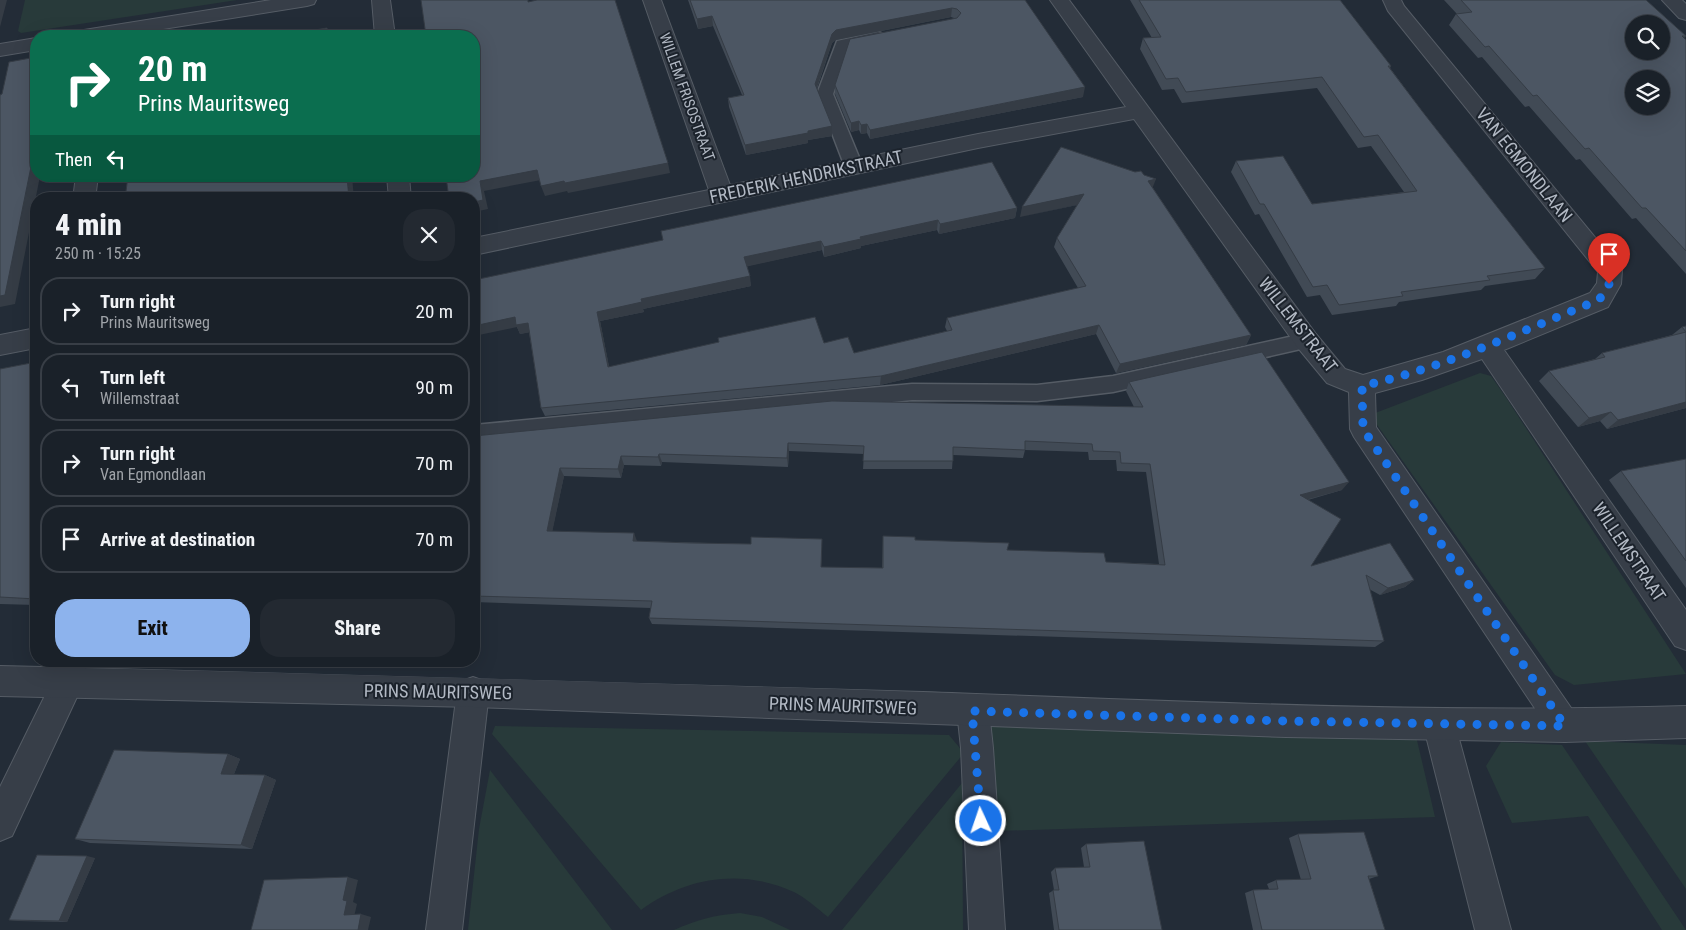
<!DOCTYPE html>
<html lang="en">
<head>
<meta charset="utf-8">
<style>
	:root { --surface:#1a2129; --page:#232931; --text:#f1f3f6; --muted:#9fa3a8; --line:#383e46; --accent:#8db3ed }
	body { margin:0; font-family:"Roboto Condensed",sans-serif; background:var(--page); color:var(--text); height:100vh; display:flex; flex-direction:column; font-size:19px; white-space:nowrap }
	* { box-sizing:border-box; margin:0 }
	p { font-size:16px; color:var(--muted) }
	.icon { flex:none; width:28px; height:28px; fill:none; stroke:currentColor; stroke-width:2; stroke-linecap:round; stroke-linejoin:round }
	.map { position:relative; flex:1; overflow:hidden }
	.drawer { position:absolute; left:30px; top:192px; width:450px; height:475px; display:flex; flex-direction:column; background:var(--surface); border-radius:20px; box-shadow:0 5px 20px #0002,0 0 0 1px var(--line) }
	.drawer>* { flex:none }
	.hud { position:absolute; left:30px; top:30px; width:450px; height:152px; border-radius:20px; box-shadow:0 5px 20px #0002,0 0 0 1px var(--line); background:#0b6e4f; color:#fff; overflow:hidden }
	.controls { position:absolute; left:1625px; top:15px; display:grid; gap:10px }
	.controls a { display:grid; place-items:center; width:45px; height:45px; border-radius:50%; background:var(--surface); box-shadow:0 5px 20px #0002,0 0 0 1px var(--line); font-size:25px }
	.pin { position:absolute; display:grid; place-items:center; width:42px; height:42px; color:#fff; margin:-51px -21px; border-radius:50% 50% 50% 0; rotate:-45deg; box-shadow:0 0 5px #0007 }
	.pin .icon { rotate:45deg }
	.me { position:absolute; width:55px; margin:-28px; rotate:357deg; stroke-linejoin:round; filter:drop-shadow(0 0 4px #0008) }
	.turn { display:flex; align-items:center; gap:18px; height:105px; padding:0 25px; font-size:22px }
	.turn .icon { width:65px; height:65px; stroke-width:2.5 }
	.turn b { display:block; font-size:35px; line-height:42px }
	.then { display:flex; align-items:center; height:48px; padding:0 25px; background:#0003; gap:10px; font-size:19px }
	.round { display:grid; place-items:center; flex:none; width:52px; height:52px; border-radius:20px; background:var(--page) }
	.head { display:flex; align-items:center; justify-content:space-between; height:85px; padding:0 25px }
	h1 { font-size:30px; font-weight:800; line-height:38px }
	.cta { display:flex; gap:10px; margin-top:auto; padding:10px 25px }
	.cta a { flex:1; height:58px; border-radius:20px; background:var(--accent); color:#111; font-size:20px; font-weight:800; line-height:58px; text-align:center }
	.cta a+a { background:var(--page); color:var(--text) }
	ul { padding:0; list-style:none }
	li { display:flex; align-items:center; gap:15px; height:68px; margin:0 10px 8px; padding:0 15px; border:2px solid var(--line); border-radius:20px }
	li div { flex:1 }
	li b { display:block; font-size:19px }
	li em { font-style:normal }
	.map>svg:first-child { display:block }
	.green { fill:#283a3a }
	.lines { fill:none; stroke-linecap:round; stroke-linejoin:round }
	.service-casing { stroke:#555c65; stroke-width:3 }
	.minor-casing { stroke:#555c65; stroke-width:2 }
	.tertiary-casing { stroke:#555c65; stroke-width:2 }
	.service { fill:#373e48; fill-rule:evenodd }
	.minor { fill:#373e48; fill-rule:evenodd }
	.tertiary { fill:#373e48; fill-rule:evenodd }
	.wall { fill:#414a55; fill-rule:evenodd }
	.shaded-wall { fill:#353c45 }
	.building { fill:#4c5663; stroke:#353c45; fill-rule:evenodd }
	.route { stroke:#1a73e8; stroke-width:9; stroke-dasharray:0 16.2 }
	.labels { text-anchor:middle; stroke-width:4; stroke-linejoin:round; paint-order:stroke }
	.far-street-label { font-size:15px; fill:#b2b9c4; stroke:#1c232c }
	.street-label { font-size:18px; fill:#b2b9c4; stroke:#1c232c }
</style>
</head>
<body>
<div class="map">
<svg width="1686" height="930" viewBox="0 0 1686 930">
	<rect width="100%" height="100%" fill="#232c37"/>
	<path class="green" d="M25 0H237L21 33 18 31Z
		M1480 373 1491 376 1507 399 1686 674 1574 685 1555 675 1370 415Z
		M990 725 1416 736 1435 817 997 831Z
		M495 726 949 735 964 753 828 917C818 909 806 898 794 892 742 868 686 877 641 910L492 734Z
		M1585 741 1686 745V889Z
		M1501 742 1562 745 1686 930H1662L1588 816 1512 823 1486 766Z
		M490 770 612 930H468L479 829Z
		M962 783 963 930H842Z
		M740 913 762 917 790 930H674C696 920 715 915 740 913Z"/>
	<g class="lines">
		<defs>
			<path id="service" d="M878 32 883 34 886 37 883 40 849 47 833 94 863 167 860 171 854 173 848 171 845 167 817 94 837 41Z
				M1307 333 1314 336 1317 341 1314 346 1113 392 1037 401 912 400 474 443V425L912 384 1037 385 1113 376Z"/>
			<path id="minor" d="M271 0H316L314 4 307 6 119 36H74L77 32 84 30Z
				M372 0H390L395 36H375Z
				M643 0H661L730 185 978 134 1126 107 1050 0H1069L1316 334 1345 369 1363 375 1443 352 1590 293 1597 283 1598 272 1388 11 1383 0H1401L1404 6 1622 270 1621 284 1608 307 1504 350 1686 610V650L1675 646 1482 359 1422 380 1375 393 1376 427 1576 715 1581 726 1576 737 1565 742 1554 737 1354 437 1350 429 1349 392 1327 383 1298 348 1134 119 978 148 474 255V238L709 190Z
				M1662 0H1682L1686 4V20L1679 18Z
				M36 38V50L0 56V44Z
				M76 176H98L95 199H73Z
				M387 176H409L411 199H389Z
				M36 328V348L0 355V335Z
				M67 669 78 673 83 684 12 836 0 841V787L56 673Z
				M473 677 484 681 489 692 462 930H426L457 692 462 681Z
				M973 695 984 700 989 711 993 748 1005 930H969L961 748 957 711 962 700Z
				M1439 708 1450 713 1455 724 1511 930H1475L1423 724 1428 713Z"/>
			<path id="tertiary" d="M0 666C308 673 616 682 923 692 1177 701 1432 714 1686 706V738L1565 742 1286 737 473 707 0 696Z"/>
		</defs>
		<use href="#service" class="service-casing"/>
		<use href="#minor" class="minor-casing"/>
		<use href="#tertiary" class="tertiary-casing"/>
		<use href="#service" class="service"/>
		<use href="#minor" class="minor"/>
		<use href="#tertiary" class="tertiary"/>
	</g>
	<path class="wall" d="M688 0H1025L1083 97 870 139 867 133 861 134 859 130 851 132 835 94V85L957 19 951 17 836 40 832 43 817 89 832 136 808 140V143L746 155 729 107 728 98 742 95 713 26 698 29Z
		M1130 0H1340L1391 66 1390 68 1422 111 1545 268 1535 279 1485 286 1481 290 1399 302 1396 306 1332 315 1320 295 1307 297 1259 214 1255 215 1231 172 1236 161 1312 204 1404 192 1371 146 1358 148 1317 88 1182 103 1174 89 1162 90 1140 49 1143 38H1152Z
		M1444 0H1646L1686 36 1684 38 1686 40V274L1636 218 1632 219 1580 159 1576 160 1529 106 1525 107 1482 57 1478 58 1449 25 1456 14H1457Z
		M1153 188 1251 335 1246 345 1116 373 1096 334 880 385 545 416 541 408 529 332 520 334 517 327 474 280 1017 208 1015 218 939 234 937 230 861 246V248L824 257 822 250 747 266 751 286 643 309 644 312 600 321 609 367 824 343 854 353 947 331 945 327 947 318 1078 288 1054 247 1057 238 1077 205 1020 217Z
		M1686 326V408L1607 429 1600 421 1578 427 1539 381 1549 371 1595 359 1602 353 1672 335 1682 327Z
		M36 362V605L0 604V369Z
		M1129 382 1342 490 1308 500 1311 566 1414 580 1405 587 1380 595 1369 589 1384 641 1375 647 652 624 649 618 651 608 474 602V436L1134 407 1126 391ZM1025 450 1088 452 1089 460H1116L1117 471 1146 472 1159 564 1106 562 883 536 882 568 821 567 822 546 637 541 552 531 564 476 621 478 624 465 661 466 662 462 788 467 789 451 864 454 863 469H952L953 455 1023 458Z
		M1686 459V588L1609 480 1621 471Z
		M228 754 240 759 234 774 265 775 276 780 252 849 90 843 75 839Z
		M1298 834 1378 876 1369 879 1385 930H1253L1245 893 1253 890 1269 889 1267 884 1276 880H1301L1289 838Z
		M1086 844 1162 930H1054L1049 893 1054 890 1051 872 1055 868 1084 867 1081 848Z
		M95 858 67 922 18 921 9 920Z"/>
	<path class="shaded-wall" d="M0 0H7L0 27Z
		M952 8 951 17 836 40 832 43 815 93V84L832 34 836 30Z
		M712 16 713 26 698 29 697 19Z
		M260 31 264 36H258Z
		M36 65V89L32 85Z
		M1085 87 1083 97 870 139V130Z
		M859 121V130L851 132V123Z
		M867 124V133L861 134V125Z
		M832 126V136L808 140V143L746 155 745 145Z
		M36 142V176H40L15 304 0 307V296Z
		M668 163 670 173 568 193 567 191 545 196 541 186 564 181Z
		M537 170 541 180 484 191 488 209 474 212V202L480 181Z
		M347 176H352L354 199H349Z
		M1156 179 1152 189 1148 181Z
		M1084 194 1081 204 1020 217 1022 207Z
		M214 196 216 199H199Z
		M1017 208 1015 218 939 234 940 224Z
		M938 220 937 230 861 246V248L824 257V247L860 237Z
		M821 241 822 250 745 267 744 257Z
		M750 276 751 286 643 309 644 312 600 321 611 376 608 367 597 312 641 299Z
		M515 317 528 323 532 332 520 334 517 327 474 336V326Z
		M1099 325 1096 334 880 385 881 376Z
		M1251 335 1246 345 1116 373 1120 364Z
		M1686 402V408L1607 429 1618 420Z
		M1611 412 1600 421 1578 427 1589 418Z
		M788 443 789 451 788 467 787 458Z
		M659 454 662 462 661 466 658 457Z
		M621 456 624 465 621 478 618 469Z
		M560 468 564 476 551 538 547 531Z
		M1349 482 1342 490 1294 503 1300 495Z
		M634 533 637 541H633Z
		M1414 580 1405 587 1380 595 1388 588Z
		M228 754 240 759 232 779 221 774Z
		M265 775 276 780 252 849 241 845Z
		M87 856 95 858 67 922 59 921Z
		M348 877 358 880 353 902 357 904 354 917 344 915 343 900Z
		M361 914 371 917 368 930H358Z"/>
	<path class="building" d="M421 0H528V2L537 0H615L668 163 565 183 564 181 541 186 537 170 480 181 483 200 474 202V199H449L446 176H474V36H426Z
		M690 0H1025L1085 87 870 130 867 124 861 125 859 121 851 123 835 85 850 39 957 18 961 13 957 9 952 8 836 30 832 34 815 84 832 126 808 131V133L745 145 728 98 744 95 712 16 697 19Z
		M1139 0H1340L1391 66H1388L1422 111 1545 268 1487 276 1490 280 1401 292 1403 296 1339 305 1327 285 1313 287 1264 204H1260L1236 161 1283 156 1312 204 1417 191 1378 135 1364 137 1322 77 1186 92 1178 78 1166 79 1143 38 1161 37Z
		M1461 0H1646L1686 36H1682L1686 40V251L1646 208H1642L1589 148 1585 149 1537 95 1533 96 1489 46 1485 47 1456 14 1472 12ZM1634 24H1661V51H1634ZM1634 79H1661V106H1634Z
		M327 28 328 34 339 32V36H278Z
		M260 31 258 36H220L222 32Z
		M175 33 174 36H153Z
		M36 57V65L32 85 36 84V142L5 295 0 296V95L2 94 9 62Z
		M1061 147 1135 172 1141 171 1144 175 1156 179 1148 181 1251 335 1120 364 1099 325 881 376 541 408 528 323 516 325 515 317 474 326V280L663 240 661 231 992 162 1017 208 940 224 938 220 860 237 861 239 824 247 821 241 744 257 750 276 641 299 642 302 597 312 608 367 719 342 718 338 815 317 824 343 848 337 854 353 952 330 947 318 1086 286 1057 238 1084 194 1022 207Z
		M128 176H347L349 199H214V196L199 199H125Z
		M1686 326V402L1618 420 1611 412 1589 418 1549 371 1605 357 1602 353 1686 332 1682 327Z
		M1262 352 1349 482 1300 495 1341 519 1311 566 1390 543 1414 580 1388 588 1366 575 1384 641 649 618 652 601 474 596V436L832 401 1143 407 1129 382ZM1025 441 1092 444 1093 451 1120 452 1121 463 1150 464 1165 565 1106 562 1104 553 1007 550 1009 543 915 540V537L883 536V568L821 567 822 539 751 537V544L691 543 633 541 634 533 547 531 560 468 618 469 621 456 658 457 659 454 787 458 788 443 864 446 863 461H953V447L1025 450Z
		M36 362V599L0 597V369Z
		M1686 459V561L1621 471Z
		M114 750 228 754 221 774 265 775 241 845 75 839Z
		M1364 832 1378 876H1368L1385 930H1262L1253 890 1278 889 1276 880 1311 879 1298 834Z
		M1144 841 1162 930H1059L1053 890H1059L1055 868 1090 867 1086 844Z
		M37 855 87 856 59 921 9 920Z
		M348 877 343 900 347 901 344 915 361 914 358 930H251L264 880Z"/>
	<g class="lines">
		<path class="route" d="M981 821 972 711 1286 721 1565 726 1363 429 1362 386C1444 368 1521 331 1599 300L1609 284"/>
	</g>
	<g class="labels">
		<g class="far-street-label">
			<text transform="translate(687 97) rotate(70)" y="5">WILLEM FRISOSTRAAT</text>
		</g>
		<g class="street-label">
			<text transform="translate(1524 165) rotate(51)" y="6">VAN EGMONDLAAN</text>
			<text transform="translate(806 177) rotate(-12)" y="6">FREDERIK HENDRIKSTRAAT</text>
			<text transform="translate(1298 325) rotate(52)" y="6">WILLEMSTRAAT</text>
			<text transform="translate(1629 552) rotate(56)" y="6">WILLEMSTRAAT</text>
			<text transform="translate(438 692) rotate(1)" y="6">PRINS MAURITSWEG</text>
			<text transform="translate(843 706) rotate(2)" y="6">PRINS MAURITSWEG</text>
		</g>
	</g>
</svg>
<div class="controls">
<a><svg class="icon" aria-label="search" viewBox="0 0 24 24"><circle cx="10" cy="10" r="6"/><path d="M15 15l6 6"/></svg></a>
<a><svg class="icon" aria-label="layers" viewBox="0 0 24 24"><path d="M12 4l9 5-9 5-9-5zM3 14l9 5 9-5"/></svg></a>
</div>
<div class="pin" style="left:1609px;top:284px;background:#d93025"><svg class="icon" aria-label="arrive" viewBox="0 0 24 24"><path d="M6 21V4h12l-3 4 3 4H6"/></svg></div>
<svg class="me" style="left:981px;top:821px" viewBox="-20 -20 40 40"><circle r="17" fill="#1a73e8" stroke="#fff" stroke-width="3"/><path d="M0-11L8 9 0 5-8 9z" fill="#fff"/></svg>
<div class="hud">
<div class="turn"><svg class="icon" aria-label="right" viewBox="0 0 24 24"><path d="M7 20v-9h11M14 6l5 5-5 5"/></svg><div><b>20 m</b>Prins Mauritsweg</div></div>
<div class="then">Then<svg class="icon" aria-label="left" viewBox="0 0 24 24"><path d="M17 20v-9H6M10 6l-5 5 5 5"/></svg></div>
</div>
<section class="drawer">
<div class="head"><div><h1>4 min</h1><p>250 m · 15:25</p></div><a class="round"><svg class="icon" aria-label="close" viewBox="0 0 24 24"><path d="M6 6l12 12M18 6L6 18"/></svg></a></div>
<ul>
<li><svg class="icon" aria-label="right" viewBox="0 0 24 24"><path d="M7 20v-9h11M14 6l5 5-5 5"/></svg><div><b>Turn right</b><p>Prins Mauritsweg</p></div><em>20 m</em></li>
<li><svg class="icon" aria-label="left" viewBox="0 0 24 24"><path d="M17 20v-9H6M10 6l-5 5 5 5"/></svg><div><b>Turn left</b><p>Willemstraat</p></div><em>90 m</em></li>
<li><svg class="icon" aria-label="right" viewBox="0 0 24 24"><path d="M7 20v-9h11M14 6l5 5-5 5"/></svg><div><b>Turn right</b><p>Van Egmondlaan</p></div><em>70 m</em></li>
<li><svg class="icon" aria-label="arrive" viewBox="0 0 24 24"><path d="M6 21V4h12l-3 4 3 4H6"/></svg><div><b>Arrive at destination</b></div><em>70 m</em></li>
</ul>
<div class="cta"><a>Exit</a><a>Share</a></div>
</section>
</div>
</body>
</html>
